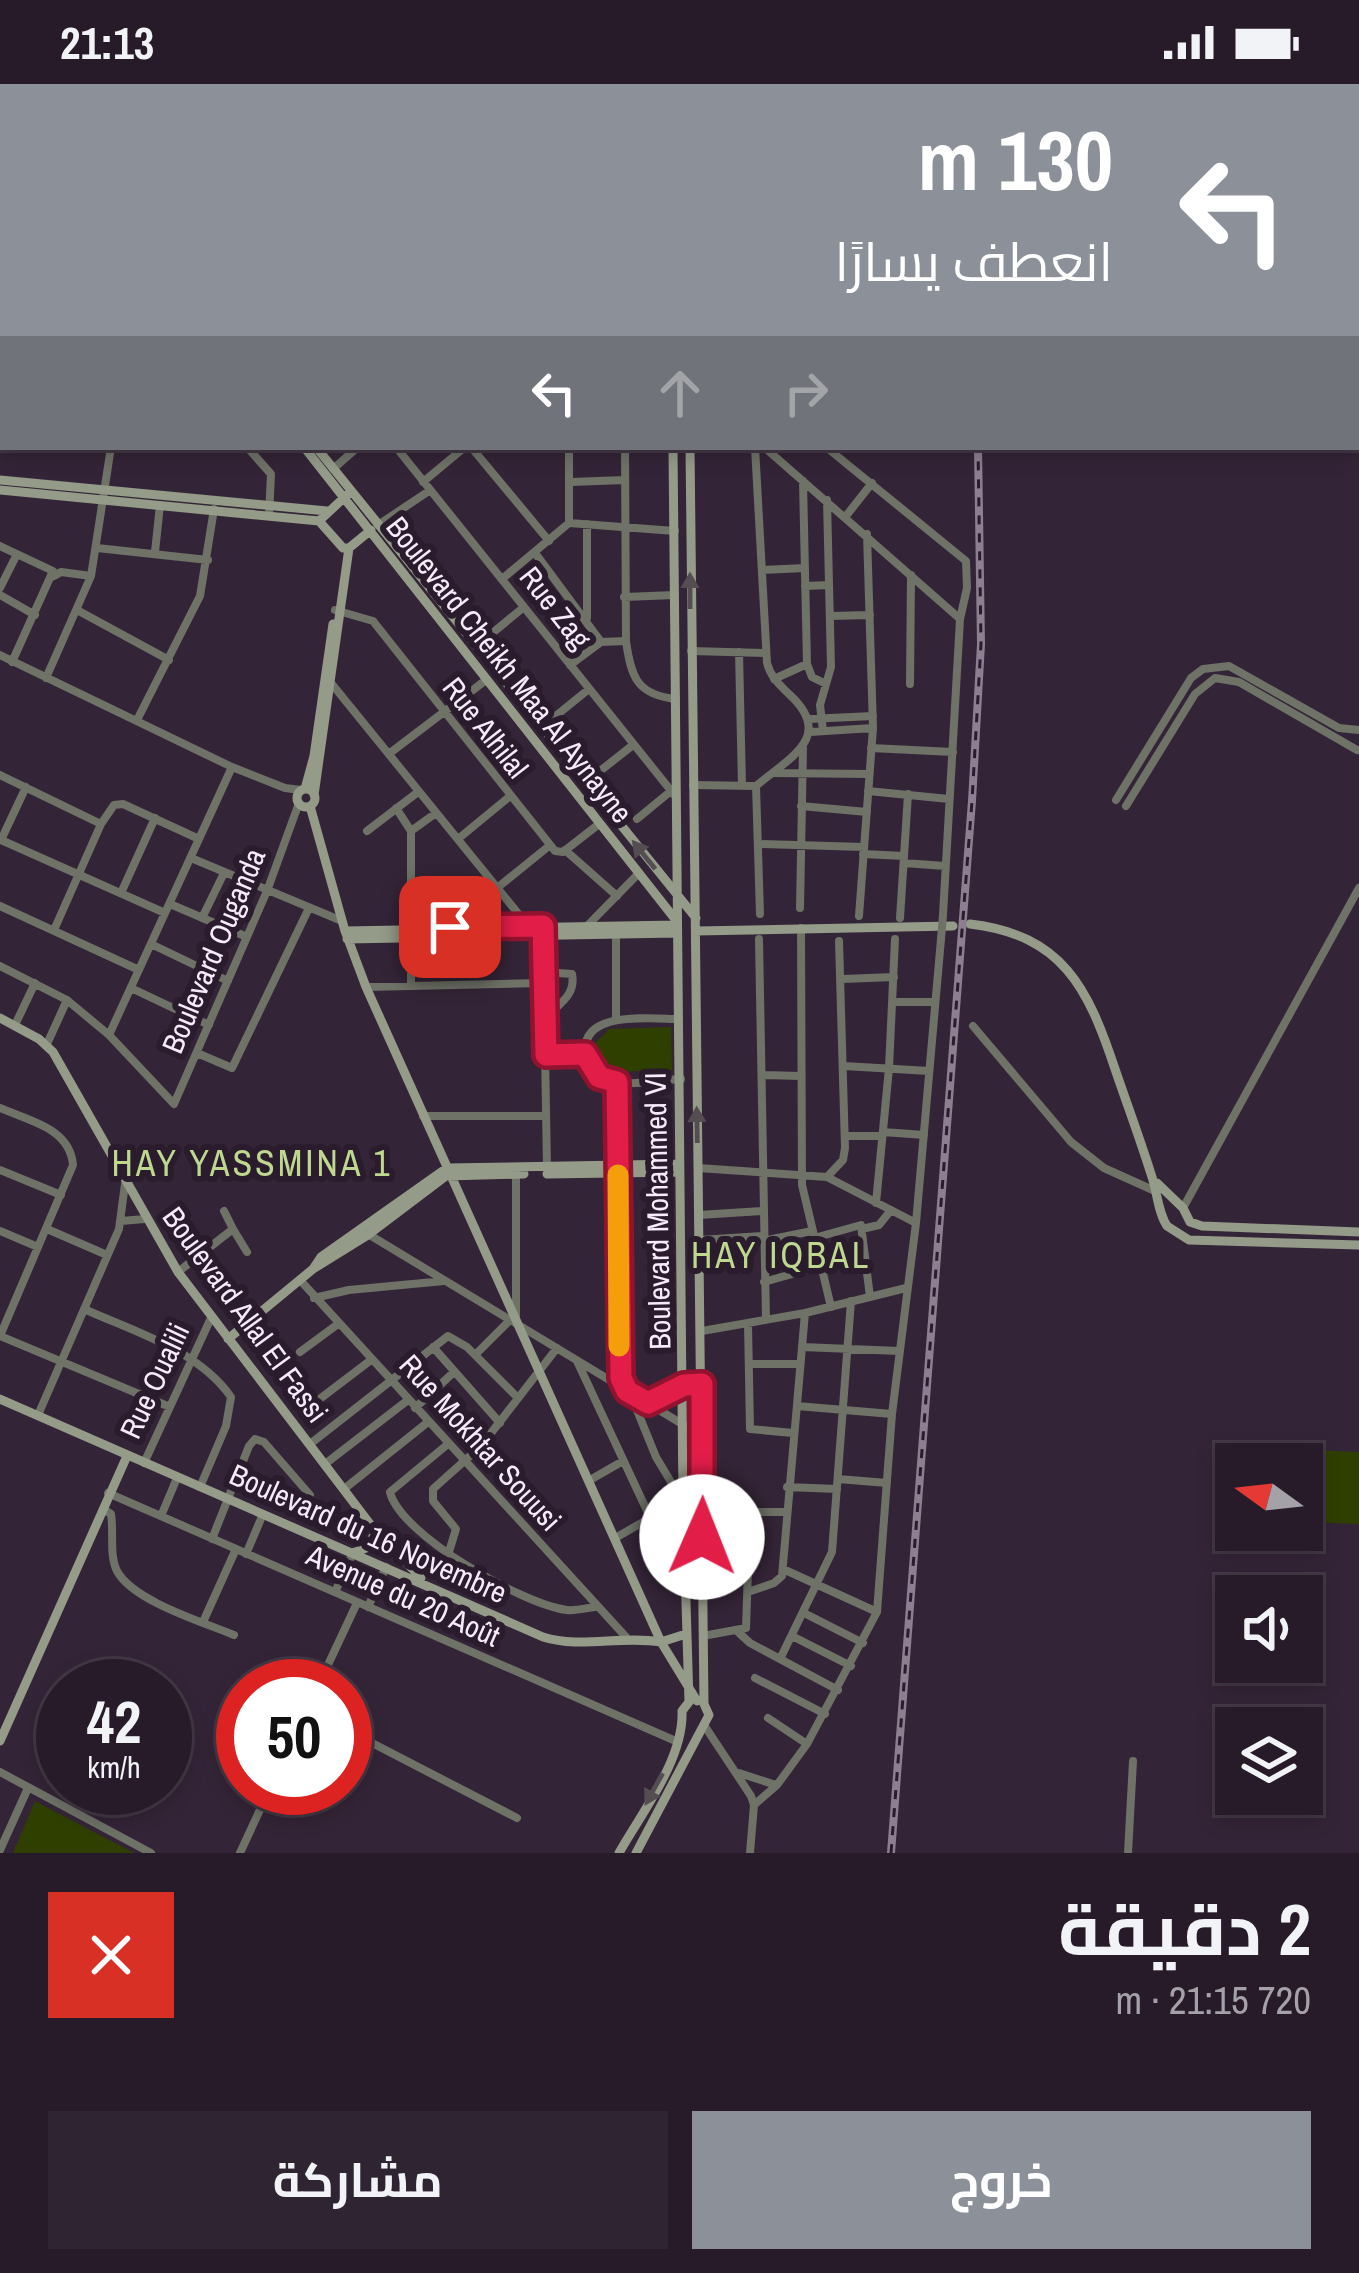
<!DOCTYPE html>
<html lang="ar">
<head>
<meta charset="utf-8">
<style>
	:root { --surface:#271b29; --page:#2f2431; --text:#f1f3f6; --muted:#a4a1a8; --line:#433946; --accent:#8c9099 }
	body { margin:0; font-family:"Archivo Narrow",Cairo,sans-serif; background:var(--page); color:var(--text); direction:rtl; height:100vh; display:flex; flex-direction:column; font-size:45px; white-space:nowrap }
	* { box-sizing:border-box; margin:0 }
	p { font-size:39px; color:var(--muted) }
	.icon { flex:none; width:66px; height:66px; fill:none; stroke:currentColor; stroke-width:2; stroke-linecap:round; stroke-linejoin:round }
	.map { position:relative; height:1769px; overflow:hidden; direction:ltr }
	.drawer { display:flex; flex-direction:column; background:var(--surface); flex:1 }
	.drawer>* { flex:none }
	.guide { position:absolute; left:0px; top:0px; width:1359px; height:366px; box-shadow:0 6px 18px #0003,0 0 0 3px var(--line); direction:rtl; background:#8c9099; color:#fff; overflow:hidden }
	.needle { width:78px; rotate:285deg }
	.tools { position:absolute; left:1215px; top:1359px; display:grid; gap:24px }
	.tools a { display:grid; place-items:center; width:108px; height:108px; border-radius:0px; background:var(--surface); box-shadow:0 6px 18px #0003,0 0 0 3px var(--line); font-size:60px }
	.speed { position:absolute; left:36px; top:1575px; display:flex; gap:24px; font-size:60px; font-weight:700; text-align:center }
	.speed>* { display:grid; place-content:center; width:156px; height:156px; border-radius:50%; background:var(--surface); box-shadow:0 6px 18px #0003,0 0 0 3px var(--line); line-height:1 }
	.speed small { font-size:30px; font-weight:400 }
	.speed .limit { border:18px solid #d22; background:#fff; color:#111 }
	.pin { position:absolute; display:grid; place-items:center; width:102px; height:102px; color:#fff; margin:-51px; border-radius:24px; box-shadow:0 6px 18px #0006 }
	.me { position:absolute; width:132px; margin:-66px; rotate:1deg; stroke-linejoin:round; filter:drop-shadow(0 0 9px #0008) }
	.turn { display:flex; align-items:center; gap:42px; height:252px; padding:0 48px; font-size:54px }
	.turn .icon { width:156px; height:156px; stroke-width:2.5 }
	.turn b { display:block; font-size:84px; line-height:102px }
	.lanes { display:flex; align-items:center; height:114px; padding:0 48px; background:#0003; justify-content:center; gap:60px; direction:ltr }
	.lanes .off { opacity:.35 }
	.round { display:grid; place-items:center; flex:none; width:126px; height:126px; border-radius:0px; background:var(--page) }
	.head { display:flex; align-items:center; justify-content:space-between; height:204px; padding:0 48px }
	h1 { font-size:72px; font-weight:700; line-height:90px }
	.primary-button { display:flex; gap:24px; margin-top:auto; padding:24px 48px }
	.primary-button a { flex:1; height:138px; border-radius:0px; background:var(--accent); color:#fff; font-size:48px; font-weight:700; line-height:138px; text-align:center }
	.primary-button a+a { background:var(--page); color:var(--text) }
	.status { display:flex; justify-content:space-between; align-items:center; height:84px; padding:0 60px; background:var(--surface); direction:ltr }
	.status svg { height:33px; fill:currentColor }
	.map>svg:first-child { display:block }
	.green { fill:#2f3f00 }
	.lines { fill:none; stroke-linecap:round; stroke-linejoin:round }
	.street { stroke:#6e7267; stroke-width:8 }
	.secondary { stroke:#949b89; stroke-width:9 }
	.rail-casing { stroke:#8d7f90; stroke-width:8 }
	.rail { stroke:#2a1b2d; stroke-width:3; stroke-dasharray:9; stroke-linecap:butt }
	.street-bridge { stroke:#6e7267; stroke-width:8 }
	.oneway { fill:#544e52 }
	.route-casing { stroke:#92132f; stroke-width:30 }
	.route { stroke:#e11d48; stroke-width:21 }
	.slow { stroke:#f59e0b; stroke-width:21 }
	.labels { text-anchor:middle; stroke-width:12; stroke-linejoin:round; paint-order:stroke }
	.street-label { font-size:30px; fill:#f6ebf8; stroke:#2a1b2d }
	.quarter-label { font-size:36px; letter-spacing:3px; fill:#bfd88f; stroke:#2a1b2d }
</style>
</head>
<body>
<div class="status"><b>21:13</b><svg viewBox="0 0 49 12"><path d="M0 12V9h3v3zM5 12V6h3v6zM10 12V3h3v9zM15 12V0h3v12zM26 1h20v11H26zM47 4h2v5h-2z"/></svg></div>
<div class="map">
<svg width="1359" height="1769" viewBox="0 0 1359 1769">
	<rect width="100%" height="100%" fill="#342437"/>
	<path class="green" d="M671 943 672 986 610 988 595 974V959L609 945Z
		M1221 1362 1359 1368V1440L1302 1438V1380H1236V1435L1218 1434Z
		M35 1717 134 1769H13Z"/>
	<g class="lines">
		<path class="street" d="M203 0 208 3
			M273 0 277 3
			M386 0 391 3
			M441 0 446 3
			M502 0 508 3
			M732 0V3
			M785 0V3
			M847 0V3
			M871 0V3
			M154 3 156 0
			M236 3 237 0
			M349 3 351 0
			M528 3V0
			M566 3 568 0
			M919 3 949 2
			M0 83 3 85
			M0 152 3 156
			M0 206 3 200
			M0 282 3 280
			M0 352 3 349
			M0 361 3 359
			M247 363 271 390 269 432
			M396 363 676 713
			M471 363 549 457
			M764 363 959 534
			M826 363 966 477 967 504 960 535 943 831
			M333 385 358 363
			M803 397 807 580 812 593 826 600
			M423 398 465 363
			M571 398 625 396
			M846 432 872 399
			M569 439 675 447
			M378 441 429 407
			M0 462 53 487 12 578
			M97 464 208 476
			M155 468 160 421
			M535 469 601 558 626 557 625 363
			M762 486 805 484
			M54 492 61 488 91 492
			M502 495 569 439V363
			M805 502 829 501
			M0 504 17 470
			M0 511 35 531
			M624 513 675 511
			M77 526 169 576
			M335 526 373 537 555 767 563 768 599 740
			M830 532 870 531
			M587 534V440
			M626 557C631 593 637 611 676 615
			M479 560 524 523
			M691 567 766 569
			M739 568 742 701
			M0 571 232 683 285 704 301 706
			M570 581 601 558
			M46 594 91 492 111 363
			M327 594 529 843
			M774 595 807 580
			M910 600 911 491
			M809 635 873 632
			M137 636 200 512 214 425
			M542 643 589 605
			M823 647 820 621 831 583 827 416
			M810 648 873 644
			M871 664 953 668
			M390 669 486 596
			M774 689 868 690
			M0 691 101 740
			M586 698 633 661
			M693 701 756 702C789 674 835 653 790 611 780 601 771 594 767 579L755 363
			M756 702 760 830
			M868 707 949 715
			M1116 716 1191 594 1203 585 1229 582 1339 644 1359 646
			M801 722 867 728
			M1126 722 1195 610 1215 594 1239 598 1357 666
			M396 724 411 747
			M637 735 671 707
			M367 747 418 708
			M458 755 509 713
			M1 756 165 829
			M1 756 26 703
			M758 760 864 763
			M565 766 617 812
			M863 770 904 772
			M191 774 342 837
			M904 779 945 782
			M497 804 549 762
			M121 809 155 734
			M170 820 247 853
			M0 822 139 886
			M800 824 803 664
			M859 832 873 644 867 450
			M202 834 224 789
			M900 834 908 710
			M588 841 639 789
			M801 844 802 1101 831 1223
			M54 846 101 740 114 721 123 720 199 755
			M616 849V936
			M543 851 547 1083
			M759 855 766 1236
			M151 860 228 897
			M0 882 67 916 109 951 174 1020 267 807 299 719
			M544 888 572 890C576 910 561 919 547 932
			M842 895 894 893
			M411 900V747L436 729
			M366 903 544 899
			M131 904 209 941
			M893 918H935
			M679 935C651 935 577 925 586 973 588 983 594 991 603 995 624 1004 659 996 681 995
			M15 941 35 899
			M973 942 1071 1058 1104 1084 1155 1107
			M109 951 232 683
			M47 960 67 916
			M197 969 232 984 309 824
			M546 971H585
			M844 982 929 987
			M762 991 801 992
			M617 998 619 1282 656 1373 683 1418
			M0 1024C29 1037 70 1044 73 1081L0 1252
			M423 1032H546
			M883 1048 924 1051
			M845 1052H882
			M698 1084 827 1093 916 1139
			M516 1085V1232
			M0 1086 61 1111
			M827 1093 843 1076 845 1064 839 857
			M876 1119 889 984 895 855
			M1183 1124 1359 804
			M224 1127 233 1145
			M699 1131 762 1127
			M121 1137 145 1135
			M47 1145 107 1171
			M862 1145 879 1141 891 1126
			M0 1147 38 1163
			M368 1150 702 1352
			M814 1154 861 1141 870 1213
			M700 1156 762 1152
			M762 1157 812 1147
			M178 1188 233 1145 247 1168
			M300 1196 626 1553
			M764 1198 820 1182
			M314 1214 349 1206 444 1197
			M84 1225C135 1248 198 1266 231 1313L226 1342 200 1403
			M748 1240 750 1345 793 1349
			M702 1247 805 1229 906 1204
			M0 1252 170 1323
			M433 1263 500 1339
			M802 1263 899 1267
			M300 1268 338 1240
			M476 1270 510 1236
			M577 1277 685 1508
			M749 1280H800
			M433 1309 481 1362
			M321 1314 371 1276
			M649 1319 684 1301 702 1300
			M797 1322 892 1330
			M415 1324 454 1288
			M38 1331 119 1145 125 1100
			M310 1360 448 1252 467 1263 518 1314
			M448 1360 390 1408C400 1451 524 1521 567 1526 576 1527 586 1524 595 1523
			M144 1379 211 1234
			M325 1380 408 1316
			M838 1395 887 1399
			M590 1396 623 1377
			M787 1403 837 1405
			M344 1405 428 1338
			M108 1409 678 1658
			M103 1425 111 1430C114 1448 109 1471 117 1487 133 1517 203 1538 234 1551
			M703 1428H785
			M161 1432 177 1394
			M653 1441 683 1425
			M617 1453 650 1434
			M212 1455 249 1362 255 1355 264 1358 310 1411
			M246 1470 263 1430
			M448 1471 456 1445 433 1417V1405L481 1362 557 1264
			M783 1485 877 1528
			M335 1508 353 1469
			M748 1508 774 1499 782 1492 805 1229
			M368 1523 386 1483
			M804 1529 863 1559
			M203 1538 236 1465
			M738 1548 750 1559 838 1606
			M703 1552 746 1544 750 1428
			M792 1552 851 1582
			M780 1575 832 1468 851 1217
			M755 1594 825 1630
			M318 1602 357 1519
			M768 1634 807 1660
			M704 1641 751 1712 754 1721 750 1769
			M345 1645 517 1734
			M0 1688 151 1769
			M739 1689 776 1701
			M754 1721 777 1701 807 1660 877 1528 892 1330 916 1139 941 855
			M0 1766 28 1704
			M240 1769 270 1704
			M1128 1769 1133 1677"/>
		<path class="secondary" d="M14 0 16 3
			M28 0 30 3
			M669 0V3
			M685 0V3
			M296 3 297 0
			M303 3 304 0
			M0 48 3 41
			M304 363 675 835
			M316 363 696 834
			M673 363 683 1418 689 1618
			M0 396 327 427
			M0 406 319 437
			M347 411 319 437 343 464H349L371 446
			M305 705 314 672 333 540
			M297 714a9 9 0 1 1 18 0a9 9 0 1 1-18 0Z
			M314 711 349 464
			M310 722 345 847 366 903 661 1558 686 1550
			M970 840C1063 851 1088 904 1115 985 1127 1020 1140 1055 1151 1090 1157 1106 1158 1129 1167 1142L1189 1156 1359 1161
			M345 847 677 841
			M696 847 953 842
			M347 855 677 849
			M0 934 39 955 53 968 178 1188 373 1444 421 1494
			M547 1090 680 1088
			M1157 1099 1183 1124 1190 1138 1202 1142 1359 1148
			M313 1185 368 1151 446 1092 524 1090
			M228 1255 313 1185 321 1173 447 1084 680 1080
			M0 1315 543 1553C581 1565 621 1551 661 1558L697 1617
			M353 1469 366 1464 374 1451
			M0 1657 127 1372
			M619 1769C642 1728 684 1675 682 1627L689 1618
			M636 1769 709 1631 704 1620 690 363"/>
		<defs>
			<path id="rail" d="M967 0V3
				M891 1769 972 717 981 560 978 363"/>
		</defs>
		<use href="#rail" class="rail-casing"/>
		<use href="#rail" class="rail"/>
		<path class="street-bridge" d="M941 855 943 831"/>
	</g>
	<defs><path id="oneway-solid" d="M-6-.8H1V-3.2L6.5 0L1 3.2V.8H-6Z" transform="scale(3)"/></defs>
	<g class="oneway">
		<use href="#oneway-solid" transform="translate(690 507) rotate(-90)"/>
		<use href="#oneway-solid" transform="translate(644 771) rotate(-129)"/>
		<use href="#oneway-solid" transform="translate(697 1041) rotate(-91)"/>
		<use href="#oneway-solid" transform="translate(654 1705) rotate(119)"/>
	</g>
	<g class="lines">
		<defs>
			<path id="route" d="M450 843 543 842 546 971 585 970 599 993 617 998 621 1294 627 1307 648 1319 684 1301 702 1300V1453"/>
		</defs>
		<use href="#route" class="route-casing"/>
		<use href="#route" class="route"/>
		<path class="slow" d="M618 1091 619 1262"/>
	</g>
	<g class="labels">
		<g class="street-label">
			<text transform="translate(555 524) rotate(52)" y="10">Rue Zag</text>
			<text transform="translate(509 586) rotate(52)" y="10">Boulevard Cheikh Maa Al Aynayne</text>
			<text transform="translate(485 644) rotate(52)" y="10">Rue Alhilal</text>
			<text transform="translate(214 867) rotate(-67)" y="10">Boulevard Ouganda</text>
			<text transform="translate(658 1127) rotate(-91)" y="10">Boulevard Mohammed VI</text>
			<text transform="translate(245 1231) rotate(54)" y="10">Boulevard Allal El Fassi</text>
			<text transform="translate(155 1297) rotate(-65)" y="10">Rue Oualili</text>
			<text transform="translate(480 1359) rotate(48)" y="10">Rue Mokhtar Souusi</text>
			<text transform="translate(368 1450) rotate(24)" y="10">Boulevard du 16 Novembre</text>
			<text transform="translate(403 1512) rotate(24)" y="10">Avenue du 20 Août</text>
		</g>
		<g class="quarter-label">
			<text x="252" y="1092">HAY YASSMINA 1</text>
			<text x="781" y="1184">HAY IQBAL</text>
		</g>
	</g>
</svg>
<div class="tools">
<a><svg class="needle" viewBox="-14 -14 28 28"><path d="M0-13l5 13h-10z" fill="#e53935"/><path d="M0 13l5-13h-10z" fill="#a4a1a8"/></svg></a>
<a><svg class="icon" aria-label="sound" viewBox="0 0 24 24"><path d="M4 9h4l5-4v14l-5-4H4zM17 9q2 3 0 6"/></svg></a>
<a><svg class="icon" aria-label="layers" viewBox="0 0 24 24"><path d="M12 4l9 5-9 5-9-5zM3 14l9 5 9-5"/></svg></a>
</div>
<div class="speed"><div>42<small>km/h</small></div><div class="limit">50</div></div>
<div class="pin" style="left:450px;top:843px;background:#d93025"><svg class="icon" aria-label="arrive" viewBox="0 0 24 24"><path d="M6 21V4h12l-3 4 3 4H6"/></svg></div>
<svg class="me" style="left:702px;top:1453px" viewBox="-20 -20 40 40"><circle r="19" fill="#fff"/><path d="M0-13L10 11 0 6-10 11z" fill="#e11d48"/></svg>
<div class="guide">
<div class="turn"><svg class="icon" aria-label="left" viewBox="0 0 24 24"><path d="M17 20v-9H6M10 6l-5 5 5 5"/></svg><div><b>130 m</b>انعطف يسارًا</div></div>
<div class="lanes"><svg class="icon" aria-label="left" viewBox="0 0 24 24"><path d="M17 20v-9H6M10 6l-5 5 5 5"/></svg><svg class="icon off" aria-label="ahead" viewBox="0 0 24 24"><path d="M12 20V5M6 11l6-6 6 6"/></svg><svg class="icon off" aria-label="right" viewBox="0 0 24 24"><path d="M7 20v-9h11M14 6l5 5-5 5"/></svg></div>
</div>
</div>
<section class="drawer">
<div class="head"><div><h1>2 دقيقة</h1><p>720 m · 21:15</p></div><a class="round" style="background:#d93025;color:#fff"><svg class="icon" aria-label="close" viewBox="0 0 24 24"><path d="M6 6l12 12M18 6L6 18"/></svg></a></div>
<div class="primary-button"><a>خروج</a><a>مشاركة</a></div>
</section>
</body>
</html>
